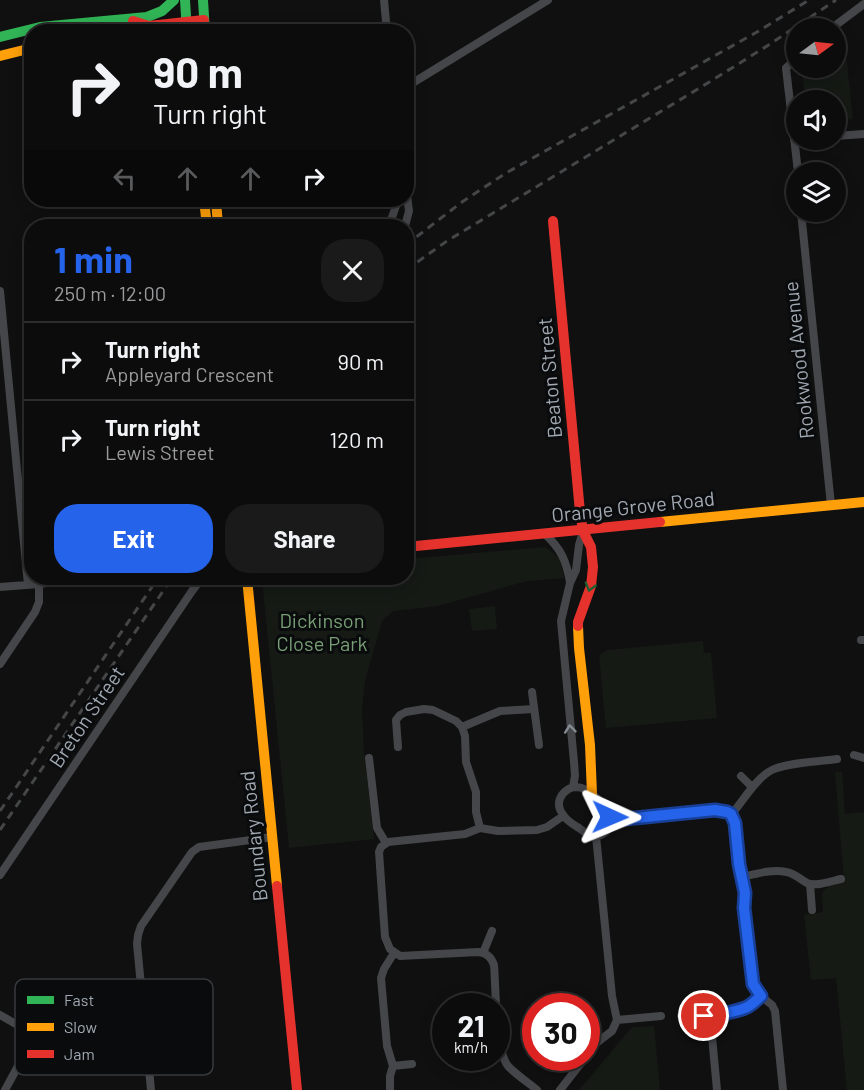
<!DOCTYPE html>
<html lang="en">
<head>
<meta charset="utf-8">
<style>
	:root { --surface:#0c0c0c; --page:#1a1a1a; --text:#f1f3f6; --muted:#9a9b9d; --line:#2c2c2d; --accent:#2563eb }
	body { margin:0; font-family:Barlow,sans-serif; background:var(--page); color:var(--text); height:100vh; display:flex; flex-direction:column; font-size:22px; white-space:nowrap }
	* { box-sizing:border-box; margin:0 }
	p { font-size:20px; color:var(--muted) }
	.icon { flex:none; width:33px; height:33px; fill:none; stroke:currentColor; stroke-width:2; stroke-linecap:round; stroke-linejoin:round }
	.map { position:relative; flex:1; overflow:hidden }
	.details { position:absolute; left:24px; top:219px; width:390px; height:366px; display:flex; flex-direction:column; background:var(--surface); border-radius:24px; box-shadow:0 3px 15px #0003,0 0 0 2px var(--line) }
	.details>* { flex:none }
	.top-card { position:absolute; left:24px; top:24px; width:390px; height:183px; border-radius:24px; box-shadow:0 3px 15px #0003,0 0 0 2px var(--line); background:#0c0c0c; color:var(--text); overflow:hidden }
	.needle { width:39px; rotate:75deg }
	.tools { position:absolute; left:786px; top:18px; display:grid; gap:12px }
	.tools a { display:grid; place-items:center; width:60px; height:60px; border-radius:50%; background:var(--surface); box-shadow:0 3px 15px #0003,0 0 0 2px var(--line); font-size:30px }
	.speed { position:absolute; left:432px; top:993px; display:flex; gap:12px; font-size:30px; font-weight:700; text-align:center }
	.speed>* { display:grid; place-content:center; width:78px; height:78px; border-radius:50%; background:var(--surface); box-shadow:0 3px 15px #0003,0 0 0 2px var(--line); line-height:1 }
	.speed small { font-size:15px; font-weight:400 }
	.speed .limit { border:9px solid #d22; background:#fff; color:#111 }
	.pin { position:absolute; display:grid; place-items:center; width:51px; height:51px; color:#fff; margin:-26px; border:3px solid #fff; border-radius:50%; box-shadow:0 2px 6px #0007 }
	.me { position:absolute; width:66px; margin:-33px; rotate:91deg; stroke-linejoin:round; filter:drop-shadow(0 0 4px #0008) }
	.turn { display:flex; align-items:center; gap:21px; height:126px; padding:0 30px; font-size:27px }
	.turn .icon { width:78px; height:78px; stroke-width:2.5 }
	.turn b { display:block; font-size:42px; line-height:51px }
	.lanes { display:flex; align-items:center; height:57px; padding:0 30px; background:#0003; justify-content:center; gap:30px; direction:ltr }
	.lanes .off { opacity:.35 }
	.round { display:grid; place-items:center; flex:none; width:63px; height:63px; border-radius:24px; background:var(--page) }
	.headline { display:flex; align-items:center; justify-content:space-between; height:102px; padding:0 30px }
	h1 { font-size:36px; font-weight:700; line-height:45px; color:var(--accent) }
	.cta { display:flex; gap:12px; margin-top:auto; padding:12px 30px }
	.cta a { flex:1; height:69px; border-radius:24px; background:var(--accent); color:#fff; font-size:24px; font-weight:700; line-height:69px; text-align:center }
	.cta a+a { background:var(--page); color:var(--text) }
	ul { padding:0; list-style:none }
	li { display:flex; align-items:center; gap:18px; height:78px; padding:0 30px; border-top:2px solid var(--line) }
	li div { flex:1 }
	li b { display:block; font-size:22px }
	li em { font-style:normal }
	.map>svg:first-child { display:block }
	.green { fill:#151a15 }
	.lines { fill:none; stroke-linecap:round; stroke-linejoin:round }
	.street { stroke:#444649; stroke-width:8 }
	.fast { stroke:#30b455; stroke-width:10 }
	.slow { stroke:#ff9f0a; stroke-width:10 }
	.jam { stroke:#e5322d; stroke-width:10 }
	.rail { stroke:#444648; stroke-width:3; stroke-dasharray:8 6; stroke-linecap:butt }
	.oneway { stroke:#1d6030 }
	.oneway2 { stroke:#848b92 }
	.route-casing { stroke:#184099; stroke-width:15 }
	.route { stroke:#2563eb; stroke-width:10 }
	.labels { text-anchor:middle; stroke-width:6; stroke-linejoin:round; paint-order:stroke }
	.street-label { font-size:20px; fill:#a0a8b2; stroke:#0a0b0c }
	.park-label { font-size:20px; fill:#789f76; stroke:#0a0b0c }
	.key { fill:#0a0b0c; stroke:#373a3e; stroke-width:1.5 }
	.key-label { font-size:16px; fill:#a0a8b2 }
</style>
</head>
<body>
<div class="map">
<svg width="864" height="1090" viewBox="0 0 864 1090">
	<rect width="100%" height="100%" fill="#101010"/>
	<path class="green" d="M844 35 853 119 836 121V100H805L802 69 804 68H836V42Z
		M546 547 559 558 564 578 527 581 438 606 393 611 382 621 365 681 362 710 364 752 374 839 289 848 262 580 265 578H406L407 559Z
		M495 606 497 629 472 631 469 609Z
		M703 641 704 653H711L717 718 606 728 599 655 608 650Z
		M835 772H842L845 814 864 812V1090H847L836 978 811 980 804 915 823 912 822 893 826 888 844 881Z
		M654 1026 660 1090H579L632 1027Z"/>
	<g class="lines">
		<path class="street" d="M384 0 387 32
			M832 28 864 4
			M796 59 786 68 798 172
			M406 87 548 0
			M836 136 864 134
			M794 140H804
			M801 212 831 505
			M389 226 398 200
			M405 226 409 211 406 187
			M0 291 28 585
			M406 532 408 547
			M545 534C561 549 566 560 570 582
			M0 587 39 584 84 578
			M861 640H864
			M0 664 35 612 39 602V584
			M532 692 539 745
			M462 727 500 711 534 709
			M398 747 396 720 400 715 406 712 424 709 433 710 456 721 462 727 465 736 466 762 476 792V812L480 828
			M854 755 864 758
			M369 758 377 828 386 843
			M741 776 752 787
			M573 787 575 776 574 762 561 621 570 583 576 570 579 545 583 531
			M573 787C578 787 582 787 586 790 598 796 624 823 604 833 600 836 595 837 590 835 586 834 582 830 579 828 574 825 567 821 564 816 554 804 560 792 573 787Z
			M731 815C743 801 756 778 772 770 788 762 818 762 837 759
			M610 817 625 819 715 810 727 812 731 815 735 823 739 864 745 893 744 908 753 984 761 996 772 1005 775 1011 783 1090
			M0 875 192 591 202 578
			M742 877C755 874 772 869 786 872 794 873 800 879 807 883 817 887 831 881 841 879
			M810 884 812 910
			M483 953 492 931
			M0 1015 35 1035
			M681 1016H704L713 1020
			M617 1020 661 1016
			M586 1055 595 1044 612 1031 617 1020 612 996 596 836
			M393 1066 412 1064
			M5 1090 35 1035 40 1030 54 1026 144 1018
			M151 1090 137 944 138 935 141 926 192 852 199 847 272 837
			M390 1090V1076L393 1066 387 1046 381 978 384 969 394 953
			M537 1090C528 1082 516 1075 508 1066 495 1050 496 987 494 965 491 957 487 953 478 952L400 956 390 949 385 937 379 852 381 847 388 842 465 834 480 828 498 831 537 830 547 827 563 816
			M560 1090 585 1058
			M717 1090 711 1026C716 1011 731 1013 744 1008 750 1006 756 1000 761 996"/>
		<path class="fast" d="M185 0 187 32
			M203 0 205 32
			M0 37 40 27 147 17 162 11 174 0"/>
		<path class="slow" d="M0 56 32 48
			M204 200 207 226
			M216 200 218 226
			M660 522 864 502
			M247 578 277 886
			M578 626 579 648 590 745 592 794"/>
		<path class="jam" d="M133 21 149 26 204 20
			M553 221 580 512 583 531 591 547 593 567 591 586 578 622V626
			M406 547 660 522
			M277 886 297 1090"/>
		<path class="rail" d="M406 246 415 238 462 202 506 173 757 32 809 0
			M406 270 447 241 711 81 767 46 836 0
			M0 811 158 578
			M0 830 172 578"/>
	</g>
	<defs><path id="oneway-chevron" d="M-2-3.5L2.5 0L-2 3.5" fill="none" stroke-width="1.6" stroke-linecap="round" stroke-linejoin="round" transform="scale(1.5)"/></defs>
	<use class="oneway" href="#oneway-chevron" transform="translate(590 587) rotate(106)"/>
	<use class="oneway2" href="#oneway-chevron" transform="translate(570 729) rotate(-96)"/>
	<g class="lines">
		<defs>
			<path id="route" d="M610 817 625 819 715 810 727 812 731 814 735 823 739 864 745 893 744 908 753 984 761 996C756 1000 751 1006 745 1008 733 1013 724 1011 713 1020L704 1016"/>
		</defs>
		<use href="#route" class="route-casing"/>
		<use href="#route" class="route"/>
	</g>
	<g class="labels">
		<g class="street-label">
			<text transform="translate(799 360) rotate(-96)" y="7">Rookwood Avenue</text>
			<text transform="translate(550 378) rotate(-95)" y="7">Beaton Street</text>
			<text transform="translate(633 507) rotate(-6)" y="7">Orange Grove Road</text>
			<text transform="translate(87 717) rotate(-56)" y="7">Breton Street</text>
			<text transform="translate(254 836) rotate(-96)" y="7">Boundary Road</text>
		</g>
		<g class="park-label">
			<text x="322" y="628">Dickinson<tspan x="322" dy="23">Close Park</tspan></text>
		</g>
	</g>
	<rect x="15" y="979" width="198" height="96" rx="9" class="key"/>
	<rect x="27" y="996" width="27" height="8" fill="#30b455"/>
	<rect x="27" y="1023" width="27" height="8" fill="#ff9f0a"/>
	<rect x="27" y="1050" width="27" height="8" fill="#e5322d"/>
	<g class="key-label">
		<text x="64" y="1006">Fast</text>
		<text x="64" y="1033">Slow</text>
		<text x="64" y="1060">Jam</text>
	</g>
</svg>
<div class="tools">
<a><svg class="needle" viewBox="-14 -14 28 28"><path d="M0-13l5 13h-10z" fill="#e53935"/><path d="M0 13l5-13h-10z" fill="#9a9b9d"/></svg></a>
<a><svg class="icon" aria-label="sound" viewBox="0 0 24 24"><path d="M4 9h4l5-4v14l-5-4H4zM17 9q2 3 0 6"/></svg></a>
<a><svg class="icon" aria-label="layers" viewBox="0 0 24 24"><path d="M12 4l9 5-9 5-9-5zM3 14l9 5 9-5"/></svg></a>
</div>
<div class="speed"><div>21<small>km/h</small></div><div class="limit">30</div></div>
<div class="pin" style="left:704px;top:1016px;background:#d93025"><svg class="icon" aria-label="arrive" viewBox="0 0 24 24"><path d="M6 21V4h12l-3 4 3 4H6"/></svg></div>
<svg class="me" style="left:610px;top:817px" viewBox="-20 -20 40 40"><path d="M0-17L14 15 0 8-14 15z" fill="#2563eb" stroke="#fff" stroke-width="4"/></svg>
<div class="top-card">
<div class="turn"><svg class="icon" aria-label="right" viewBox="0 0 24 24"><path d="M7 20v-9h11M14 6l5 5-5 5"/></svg><div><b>90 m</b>Turn right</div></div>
<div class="lanes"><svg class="icon off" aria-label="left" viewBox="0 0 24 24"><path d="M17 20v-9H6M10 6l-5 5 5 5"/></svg><svg class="icon off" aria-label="ahead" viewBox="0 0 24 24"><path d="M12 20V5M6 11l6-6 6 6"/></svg><svg class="icon off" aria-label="ahead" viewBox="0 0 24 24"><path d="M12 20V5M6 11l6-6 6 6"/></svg><svg class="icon" aria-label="right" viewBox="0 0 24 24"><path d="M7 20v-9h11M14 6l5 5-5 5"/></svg></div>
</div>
<section class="details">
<div class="headline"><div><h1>1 min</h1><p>250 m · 12:00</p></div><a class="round"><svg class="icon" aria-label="close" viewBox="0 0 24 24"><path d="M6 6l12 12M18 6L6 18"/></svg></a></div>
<ul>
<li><svg class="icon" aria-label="right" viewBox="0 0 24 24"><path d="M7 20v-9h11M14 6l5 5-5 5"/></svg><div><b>Turn right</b><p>Appleyard Crescent</p></div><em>90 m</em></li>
<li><svg class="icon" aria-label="right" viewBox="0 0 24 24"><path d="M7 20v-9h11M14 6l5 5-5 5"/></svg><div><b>Turn right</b><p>Lewis Street</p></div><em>120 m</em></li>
</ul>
<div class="cta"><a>Exit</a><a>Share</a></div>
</section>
</div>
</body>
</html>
